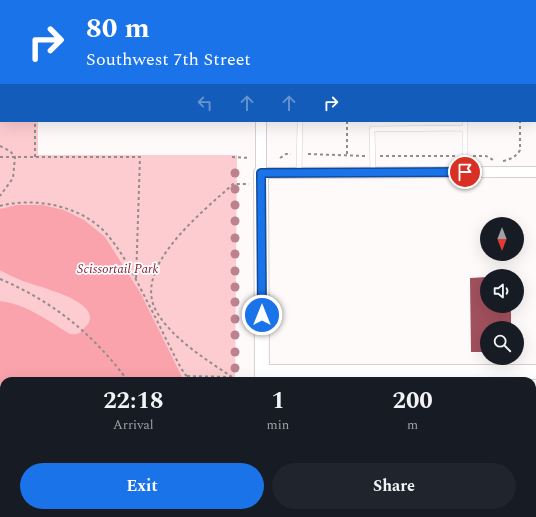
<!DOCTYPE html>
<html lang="en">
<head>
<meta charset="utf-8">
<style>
	:root { --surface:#171b24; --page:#20242c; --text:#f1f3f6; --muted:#9ea1a6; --accent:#1a73e8 }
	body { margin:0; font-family:Spectral,serif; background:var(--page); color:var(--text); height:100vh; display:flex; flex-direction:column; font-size:15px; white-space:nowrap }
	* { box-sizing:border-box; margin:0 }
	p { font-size:13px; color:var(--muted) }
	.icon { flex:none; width:22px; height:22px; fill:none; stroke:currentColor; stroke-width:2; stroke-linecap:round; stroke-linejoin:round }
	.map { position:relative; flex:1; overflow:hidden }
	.panel { position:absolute; left:0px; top:377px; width:536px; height:140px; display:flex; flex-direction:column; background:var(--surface); border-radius:12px 12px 0 0; box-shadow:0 4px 16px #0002 }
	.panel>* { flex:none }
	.hud { position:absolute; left:0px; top:0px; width:536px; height:122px; box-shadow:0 4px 16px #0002; background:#1a73e8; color:#fff; overflow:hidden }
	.needle { width:26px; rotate:180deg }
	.controls { position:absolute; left:480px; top:217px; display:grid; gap:8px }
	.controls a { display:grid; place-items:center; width:44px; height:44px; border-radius:50%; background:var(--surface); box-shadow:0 4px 16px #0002; font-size:20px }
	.pin { position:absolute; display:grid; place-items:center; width:34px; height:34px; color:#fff; margin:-17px; border:2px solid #fff; border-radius:50%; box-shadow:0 1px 4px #0007 }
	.me { position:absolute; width:44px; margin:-22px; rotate:0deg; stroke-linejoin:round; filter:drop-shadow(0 0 3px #0008) }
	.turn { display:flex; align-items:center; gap:14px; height:84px; padding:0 20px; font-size:18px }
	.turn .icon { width:52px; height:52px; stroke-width:2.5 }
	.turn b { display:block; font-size:28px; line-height:34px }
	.lanes { display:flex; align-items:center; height:38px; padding:0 20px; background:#0003; justify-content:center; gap:20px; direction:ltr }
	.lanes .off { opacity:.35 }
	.eta { display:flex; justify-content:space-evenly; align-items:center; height:68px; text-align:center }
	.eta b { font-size:24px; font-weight:700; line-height:28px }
	.primary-button { display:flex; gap:8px; margin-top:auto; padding:8px 20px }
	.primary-button a { flex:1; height:46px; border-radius:24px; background:var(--accent); color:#fff; font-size:16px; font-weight:700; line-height:46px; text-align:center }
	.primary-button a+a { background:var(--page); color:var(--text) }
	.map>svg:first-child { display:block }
	.green { fill:#fcccd0 }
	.water { fill:#fba3ad }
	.building { fill:#a1515d }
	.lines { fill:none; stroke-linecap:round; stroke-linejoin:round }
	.lane-casing { stroke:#dacecf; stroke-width:6 }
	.street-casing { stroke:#dacecf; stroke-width:12 }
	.secondary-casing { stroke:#dacecf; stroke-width:16 }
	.path { stroke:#928d8d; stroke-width:2; stroke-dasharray:3 3; stroke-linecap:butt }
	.lane { stroke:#fff; stroke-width:5 }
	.street { stroke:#fff; stroke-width:10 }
	.secondary { stroke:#fff; stroke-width:14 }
	.tree { fill:#bc838f }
	.route-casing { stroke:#114b97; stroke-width:10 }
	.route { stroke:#1a73e8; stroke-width:7 }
	.labels { text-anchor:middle; stroke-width:3.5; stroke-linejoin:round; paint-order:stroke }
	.park-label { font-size:13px; font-style:italic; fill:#862238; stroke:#fff }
</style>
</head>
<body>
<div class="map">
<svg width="536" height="517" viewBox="0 0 536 517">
	<rect width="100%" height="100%" fill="#fffafa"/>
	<path class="green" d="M0 18 1 121H38V155H237L235 381H4V513H234V517H0Z"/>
	<path class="water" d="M17 205H42L64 210 84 220 105 237 141 294 184 381H4V398L0 396V301C26 304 47 320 70 334 76 335 79 334 83 329 85 327 88 325 89 322 99 300 35 286 23 281 15 278 7 274 0 270V209Z
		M139 513H176L177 517H141Z"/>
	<path class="building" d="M487 277V306H511V328H487V352H471L470 278Z"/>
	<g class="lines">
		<defs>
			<path id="lane" d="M32 0V1
				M255 0 257 1
				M465 172V121
				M299 173 300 121
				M373 173 372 129 465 128"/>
			<path id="street" d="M261 121V173L536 172"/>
			<path id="secondary" d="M261 173 262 381
				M262 372H536
				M262 513V517"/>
		</defs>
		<use href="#lane" class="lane-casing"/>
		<use href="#street" class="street-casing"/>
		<use href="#secondary" class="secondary-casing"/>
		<path class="path" d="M520 1V0
			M0 58 1 59
			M0 95 1 94
			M347 121V156
			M0 146 10 151 15 157 13 178 0 196
			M308 154 365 156
			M380 156H457
			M473 156H486L493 160
			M0 157H140L136 280
			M35 157V121
			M232 157 250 158
			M280 158 286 154H291
			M503 161C511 159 516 157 520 150V121
			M0 206C34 197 77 205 103 230 123 251 136 280 149 305 160 326 170 348 181 368 184 373 187 376 189 381
			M0 279C54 302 93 334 128 381
			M187 376 231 377
			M232 377C207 360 174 340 158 314 128 269 204 211 233 184H249
			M0 399 4 401
			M0 452H4
			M56 513 59 517
			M134 513 136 517
			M189 513 191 517
			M218 513V517"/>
		<use href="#lane" class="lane"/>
		<use href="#street" class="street"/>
		<use href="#secondary" class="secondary"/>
	</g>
	<g class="tree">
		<circle cx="235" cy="173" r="4.5"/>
		<circle cx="235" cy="189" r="4.5"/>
		<circle cx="235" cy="205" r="4.5"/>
		<circle cx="235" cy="221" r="4.5"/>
		<circle cx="235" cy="238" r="4.5"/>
		<circle cx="235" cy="254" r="4.5"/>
		<circle cx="235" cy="271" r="4.5"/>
		<circle cx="235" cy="287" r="4.5"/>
		<circle cx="235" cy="302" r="4.5"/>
		<circle cx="235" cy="319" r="4.5"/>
		<circle cx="235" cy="335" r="4.5"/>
		<circle cx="235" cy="352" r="4.5"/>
		<circle cx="235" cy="368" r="4.5"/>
	</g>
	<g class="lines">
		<defs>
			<path id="route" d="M262 315 261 173 465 172"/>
		</defs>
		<use href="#route" class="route-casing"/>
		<use href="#route" class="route"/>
	</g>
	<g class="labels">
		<g class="park-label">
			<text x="118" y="273">Scissortail Park</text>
		</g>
	</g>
</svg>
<div class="controls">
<a><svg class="needle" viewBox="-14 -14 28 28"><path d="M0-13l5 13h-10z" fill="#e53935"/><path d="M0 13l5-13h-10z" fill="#9ea1a6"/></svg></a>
<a><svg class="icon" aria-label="sound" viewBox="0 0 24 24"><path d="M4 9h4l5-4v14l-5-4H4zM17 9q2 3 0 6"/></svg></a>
<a><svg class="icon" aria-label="search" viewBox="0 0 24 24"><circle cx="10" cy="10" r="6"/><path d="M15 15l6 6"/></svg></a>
</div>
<div class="pin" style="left:465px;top:172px;background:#d93025"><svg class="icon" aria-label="arrive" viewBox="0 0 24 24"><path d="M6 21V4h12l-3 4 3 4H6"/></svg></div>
<svg class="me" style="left:262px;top:315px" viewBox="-20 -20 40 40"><circle r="17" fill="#1a73e8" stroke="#fff" stroke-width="3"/><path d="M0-11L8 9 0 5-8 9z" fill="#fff"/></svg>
<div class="hud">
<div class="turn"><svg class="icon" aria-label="right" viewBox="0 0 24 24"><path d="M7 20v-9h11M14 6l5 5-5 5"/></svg><div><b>80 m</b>Southwest 7th Street</div></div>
<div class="lanes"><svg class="icon off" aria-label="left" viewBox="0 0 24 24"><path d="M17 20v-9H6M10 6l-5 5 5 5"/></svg><svg class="icon off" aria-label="ahead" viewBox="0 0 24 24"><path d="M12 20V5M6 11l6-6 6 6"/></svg><svg class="icon off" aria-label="ahead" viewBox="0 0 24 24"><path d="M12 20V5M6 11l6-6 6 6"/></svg><svg class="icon" aria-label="right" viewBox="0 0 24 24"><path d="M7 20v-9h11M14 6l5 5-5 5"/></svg></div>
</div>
<section class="panel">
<div class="eta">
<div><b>22:18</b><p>Arrival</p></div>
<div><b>1</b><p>min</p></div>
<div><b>200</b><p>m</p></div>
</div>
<div class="primary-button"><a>Exit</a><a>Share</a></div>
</section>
</div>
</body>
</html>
